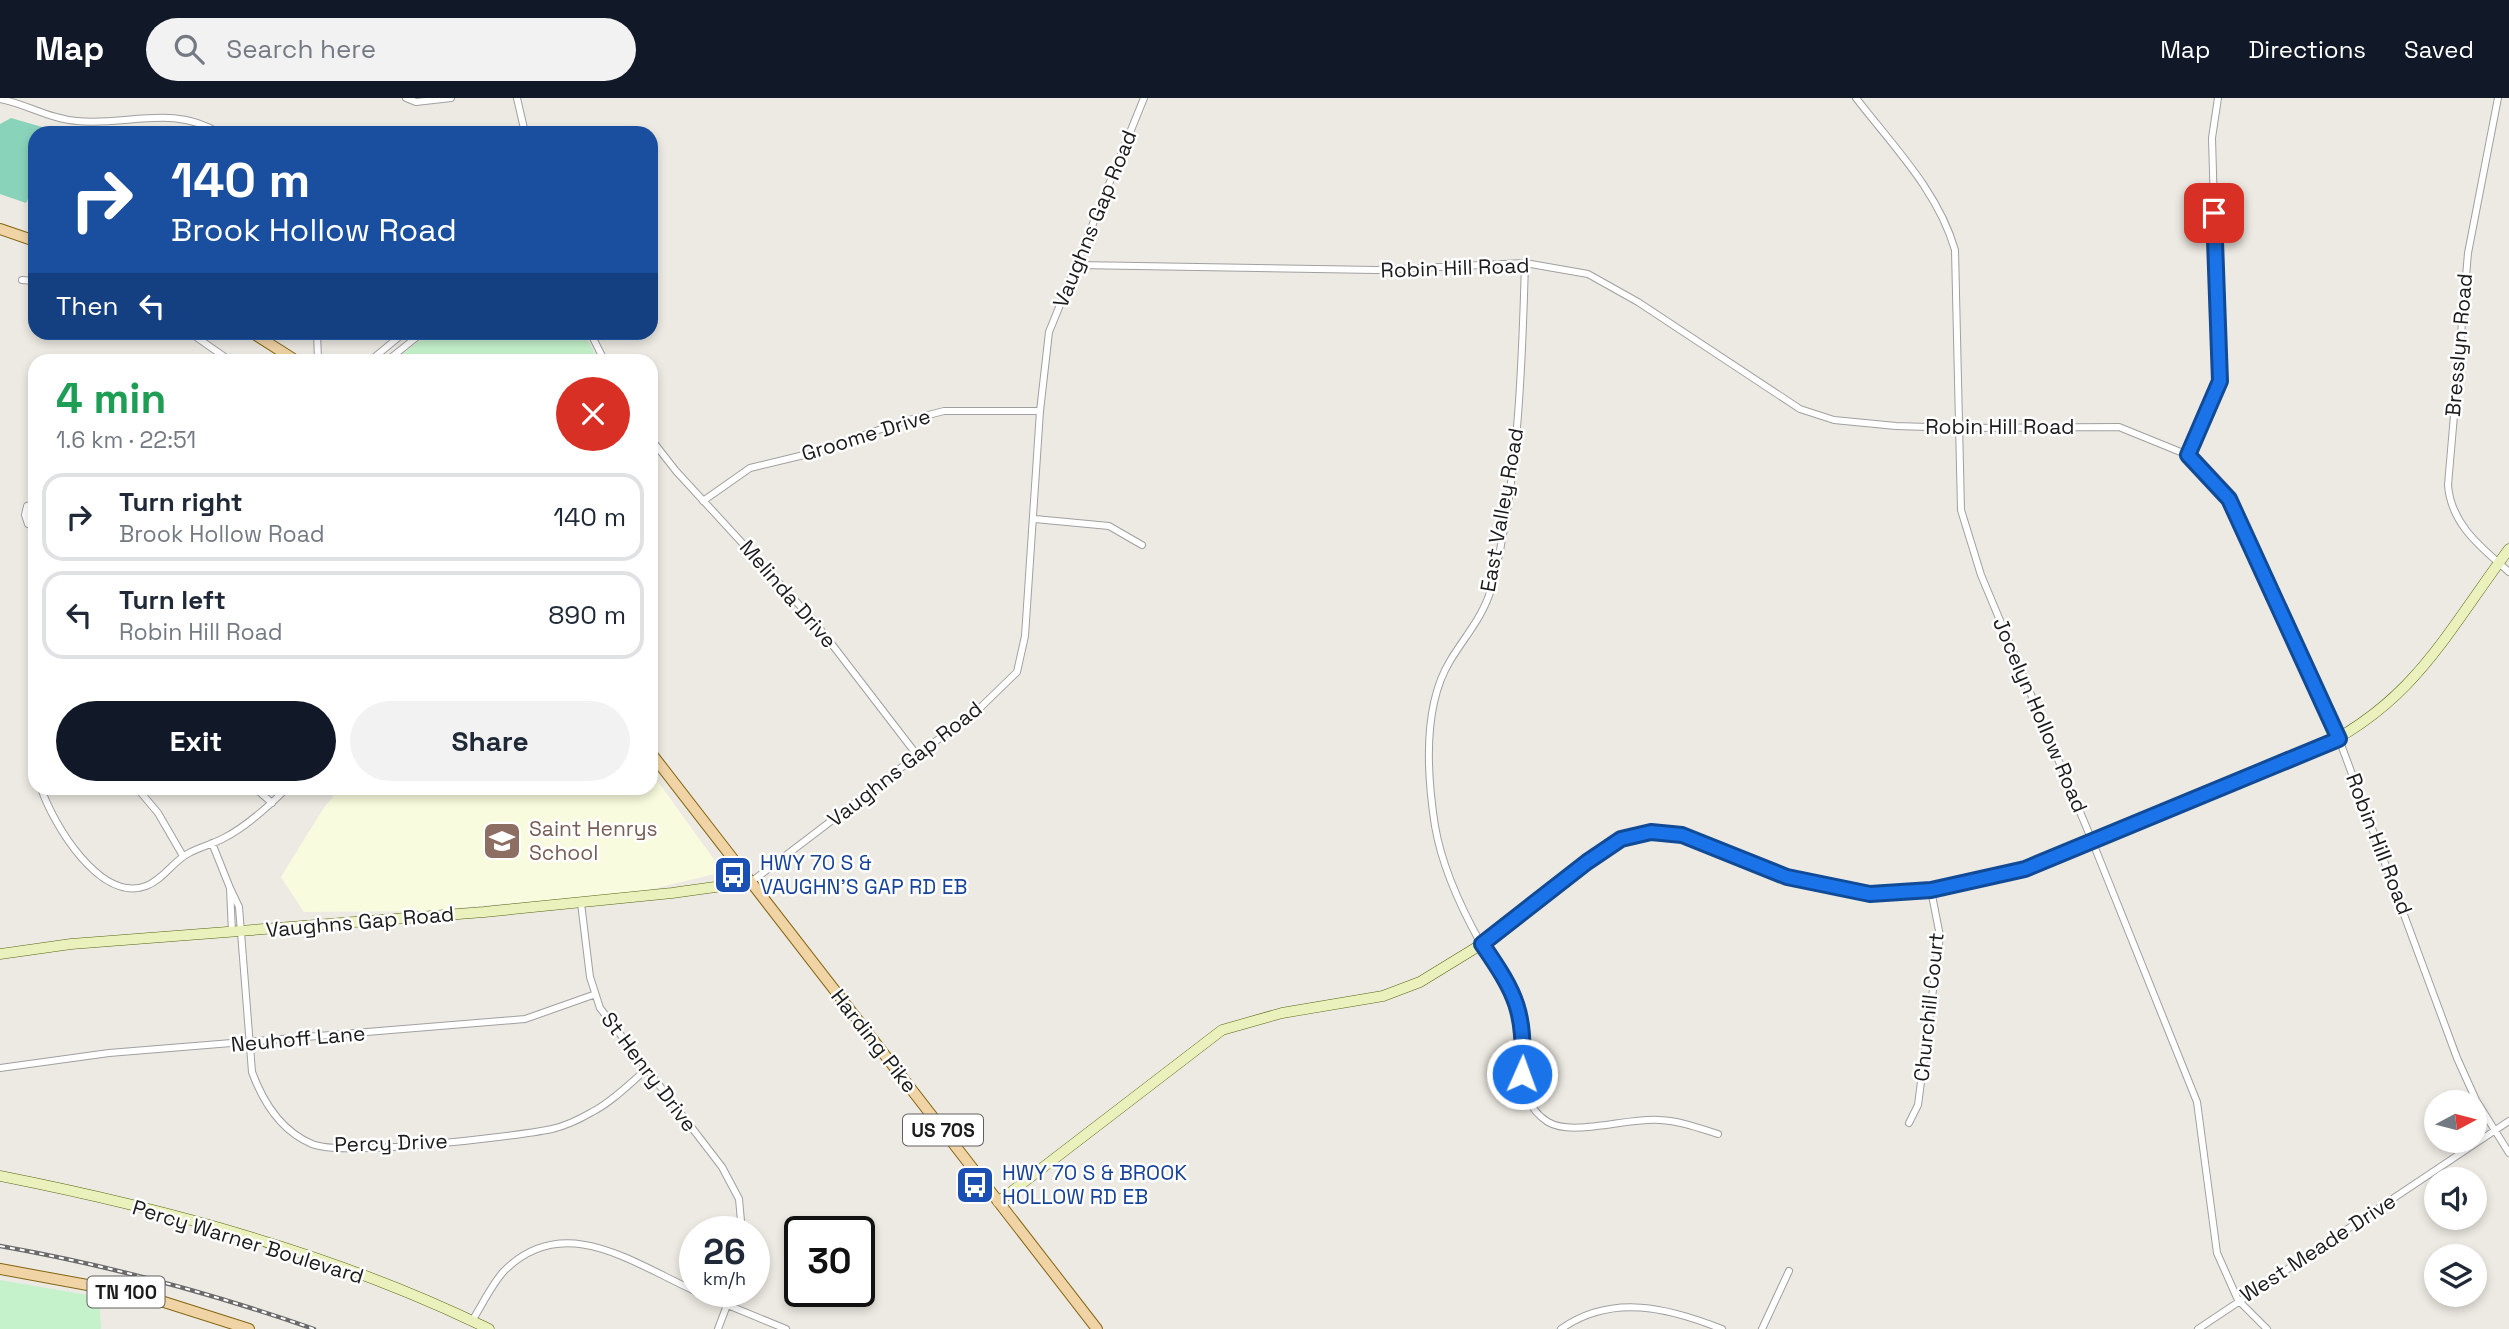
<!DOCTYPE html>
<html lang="en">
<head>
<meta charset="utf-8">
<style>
	:root { --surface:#fff; --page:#f2f2f3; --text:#1f2937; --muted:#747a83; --line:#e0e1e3; --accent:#111827 }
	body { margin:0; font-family:"Space Grotesk",sans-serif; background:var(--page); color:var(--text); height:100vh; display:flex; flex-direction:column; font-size:26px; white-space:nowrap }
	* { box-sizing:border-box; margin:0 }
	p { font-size:23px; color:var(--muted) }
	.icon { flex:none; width:38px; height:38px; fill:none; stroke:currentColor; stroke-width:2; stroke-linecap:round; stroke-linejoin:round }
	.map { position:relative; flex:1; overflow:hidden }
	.side { position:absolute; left:28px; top:256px; width:630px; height:441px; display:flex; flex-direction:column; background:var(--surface); border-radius:21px; box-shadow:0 4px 10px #0003 }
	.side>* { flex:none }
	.top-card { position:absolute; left:28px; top:28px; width:630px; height:214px; border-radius:21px; box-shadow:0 4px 10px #0003; background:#1a4fa0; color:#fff; overflow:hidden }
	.needle { width:46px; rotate:83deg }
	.fabs { position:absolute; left:2424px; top:992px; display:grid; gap:14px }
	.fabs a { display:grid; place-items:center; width:63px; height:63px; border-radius:50%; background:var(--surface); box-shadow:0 4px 10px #0003; font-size:35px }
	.speed { position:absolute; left:679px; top:1118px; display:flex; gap:14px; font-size:35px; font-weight:700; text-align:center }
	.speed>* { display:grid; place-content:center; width:91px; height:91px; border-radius:50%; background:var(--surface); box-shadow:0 4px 10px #0003; line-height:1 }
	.speed small { font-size:18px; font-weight:400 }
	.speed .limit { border:4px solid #111; border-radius:10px; background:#fff; color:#111 }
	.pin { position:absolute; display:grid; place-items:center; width:60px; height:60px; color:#fff; margin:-30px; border-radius:14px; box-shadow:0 4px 10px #0006 }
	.me { position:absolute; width:77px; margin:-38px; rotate:2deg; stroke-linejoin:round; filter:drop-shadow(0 0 5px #0008) }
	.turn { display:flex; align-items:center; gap:24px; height:147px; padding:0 28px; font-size:32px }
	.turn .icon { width:91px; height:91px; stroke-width:2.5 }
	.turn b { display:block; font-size:49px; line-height:60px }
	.then { display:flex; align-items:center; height:66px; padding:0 28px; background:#0003; gap:14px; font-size:26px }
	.round { display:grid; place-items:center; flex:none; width:74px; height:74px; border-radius:37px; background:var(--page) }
	.overview { display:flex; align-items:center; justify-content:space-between; height:119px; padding:0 28px }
	h1 { font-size:42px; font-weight:600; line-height:52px; color:#1e9e55 }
	.button { display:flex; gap:14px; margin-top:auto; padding:14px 28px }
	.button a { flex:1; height:80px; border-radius:42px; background:var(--accent); color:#fff; font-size:28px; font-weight:600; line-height:80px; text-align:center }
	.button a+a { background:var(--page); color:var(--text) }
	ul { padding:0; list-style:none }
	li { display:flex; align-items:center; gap:21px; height:88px; margin:0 14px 10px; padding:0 14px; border:4px solid var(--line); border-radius:21px }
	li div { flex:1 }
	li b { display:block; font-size:26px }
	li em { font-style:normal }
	header { display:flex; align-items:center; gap:42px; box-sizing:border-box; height:98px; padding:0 35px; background:var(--accent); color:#fff }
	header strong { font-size:33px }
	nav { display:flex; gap:38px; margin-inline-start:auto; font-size:24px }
	.search { width:490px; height:63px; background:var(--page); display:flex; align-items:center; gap:18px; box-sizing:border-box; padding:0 24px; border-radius:38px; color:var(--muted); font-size:26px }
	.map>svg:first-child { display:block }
	.education { fill:#f9fbde }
	.park { fill:#c5f2cb }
	.pitch { fill:#8ad3bb }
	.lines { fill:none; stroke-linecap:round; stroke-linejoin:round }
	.street-casing { stroke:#a0a0a0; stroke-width:8 }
	.secondary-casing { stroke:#576611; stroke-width:11 }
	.primary-casing { stroke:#846511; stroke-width:12 }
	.street { stroke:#fff; stroke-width:6 }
	.secondary { stroke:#ebf1bd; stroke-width:10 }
	.primary { stroke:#f0d4a5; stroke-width:10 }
	.rail-casing { stroke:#6a6a6a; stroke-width:4.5 }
	.rail { stroke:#fff; stroke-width:2; stroke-dasharray:5; stroke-linecap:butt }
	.route-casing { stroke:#114b97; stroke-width:18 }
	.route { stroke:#1a73e8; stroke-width:12 }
	.labels { text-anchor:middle; stroke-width:5; stroke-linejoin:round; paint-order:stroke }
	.shield { fill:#fff; stroke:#606060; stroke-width:2 }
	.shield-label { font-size:19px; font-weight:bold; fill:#1c1c1c }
	.street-label { font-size:21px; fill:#1c1c1c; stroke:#fff }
	.education-label { font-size:21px; fill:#785e54; stroke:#fff; text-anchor:start }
	.transit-label { font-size:21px; fill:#164399; stroke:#fff; text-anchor:start }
</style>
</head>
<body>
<header>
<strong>Map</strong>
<div class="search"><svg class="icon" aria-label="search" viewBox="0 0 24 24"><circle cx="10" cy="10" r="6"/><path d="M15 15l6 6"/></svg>Search here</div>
<nav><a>Map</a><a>Directions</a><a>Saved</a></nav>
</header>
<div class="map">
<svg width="2509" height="1231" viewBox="0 0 2509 1231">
	<rect width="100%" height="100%" fill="#edeae3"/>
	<path class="education" d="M651 674 723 774 640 794 422 813 304 814 281 779 323 711 340 690H651Z"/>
	<path class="park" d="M429 235H584L598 262H395Z
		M0 1182 99 1199 101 1231H0Z"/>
	<path class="pitch" d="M11 20 63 35H35V102L28 101 26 105 0 96V26Z"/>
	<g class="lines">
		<defs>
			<path id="street" d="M406 0 416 4 451 0
				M517 0 525 35
				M1856 0C1893 48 1938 93 1955 152L1961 412 1981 477 2093 745 2197 1004 2217 1155 2238 1202 2267 1231
				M2498 0 2468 155 2448 387C2451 427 2482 450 2509 474
				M0 1C26 6 50 21 77 23 127 28 173 6 219 35
				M1525 165C1522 273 1518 383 1492 488 1484 518 1465 538 1450 563 1422 609 1427 677 1435 728 1442 769 1460 808 1480 844 1494 866 1510 883 1518 909 1529 947 1508 999 1548 1024 1573 1039 1629 1019 1660 1022 1680 1023 1699 1030 1718 1036
				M1077 167 1376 172 1525 165 1588 176 1638 204 1800 311 1834 322 1896 328 1961 330 2119 329 2188 357 2229 401 2339 641 2457 960 2476 1002 2509 1055
				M22 182 35 183
				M189 234 229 262
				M317 234 318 262
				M590 234 604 262
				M371 262 405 234
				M388 262 423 234
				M651 341 676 373 814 523 917 657
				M2188 357 2219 283 2212 40 2218 0
				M703 403 750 370 808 356 905 323 944 313H1040
				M35 406 27 408 25 417 28 426 35 429
				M1035 421 1109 428 1142 447
				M35 608 32 635 35 668
				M41 690C53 726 100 805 146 788 164 781 173 763 189 755 200 749 213 746 224 740 247 728 269 708 287 690
				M137 690 158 715 183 758
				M255 690 272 705
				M212 745 230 790
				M751 784 982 608 1017 574 1025 538 1040 313 1049 234 1144 0
				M581 805 590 879 600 910 722 1069 739 1101 742 1134
				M232 834 230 790 239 809 252 974C263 1004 281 1033 312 1046 343 1059 513 1039 552 1031 565 1028 580 1021 592 1014 612 1004 630 985 647 971
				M0 970 109 955 525 921 593 897
				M1909 1025 1918 1007 1940 838 1931 792
				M696 1194 786 1231
				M472 1223C482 1207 492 1186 504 1173 564 1113 633 1165 695 1193
				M718 1231 732 1194
				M1561 1231C1612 1195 1669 1210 1722 1231
				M1762 1231 1789 1173
				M2198 1231 2509 1023"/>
			<path id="secondary" d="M0 856 71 846 484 814 672 795 751 784
				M0 1078C166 1111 336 1156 489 1231
				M998 1104 1222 932 1282 915 1383 898 1420 884 1482 846 1587 764 1621 741 1651 735 1682 737 1760 770 1811 786 1870 796 1931 792 2025 771 2309 655C2413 607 2444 538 2509 451"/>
			<path id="primary" d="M0 131 35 143
				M251 234 295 262
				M651 655 1097 1231
				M0 1171 142 1197 249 1231"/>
		</defs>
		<use href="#street" class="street-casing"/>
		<use href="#secondary" class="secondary-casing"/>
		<use href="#primary" class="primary-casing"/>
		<use href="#street" class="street"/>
		<use href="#secondary" class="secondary"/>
		<use href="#primary" class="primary"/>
		<defs>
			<path id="rail" d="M0 1148C107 1167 211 1195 314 1231"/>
		</defs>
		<use href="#rail" class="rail-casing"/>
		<use href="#rail" class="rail"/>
	</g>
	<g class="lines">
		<defs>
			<path id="route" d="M1522 976C1525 913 1517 897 1482 846L1587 764 1621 741 1651 734 1682 737 1787 779 1870 796 1931 792 2025 771 2339 641 2229 401 2188 357 2220 283 2214 115"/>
		</defs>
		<use href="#route" class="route-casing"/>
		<use href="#route" class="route"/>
	</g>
	<defs>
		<symbol id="school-square" viewBox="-11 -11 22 22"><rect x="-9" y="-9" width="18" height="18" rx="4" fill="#8d6e63" stroke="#fff"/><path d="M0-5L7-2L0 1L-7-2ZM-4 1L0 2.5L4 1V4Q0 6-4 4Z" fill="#fff"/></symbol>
		<symbol id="bus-square" viewBox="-11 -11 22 22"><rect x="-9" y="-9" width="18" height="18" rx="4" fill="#1a4fb4" stroke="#fff"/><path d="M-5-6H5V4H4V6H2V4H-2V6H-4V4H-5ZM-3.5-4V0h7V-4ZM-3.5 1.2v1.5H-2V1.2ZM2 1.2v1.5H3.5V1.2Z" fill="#fff"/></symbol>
	</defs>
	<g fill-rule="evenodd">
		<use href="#school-square" x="480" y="721" width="44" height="44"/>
		<use href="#bus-square" x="711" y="755" width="44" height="44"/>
		<use href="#bus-square" x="953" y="1065" width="44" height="44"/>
	</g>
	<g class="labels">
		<g class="shield">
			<rect x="903" y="1016.5" width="80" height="31" rx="5"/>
			<rect x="87.5" y="1178.5" width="77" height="31" rx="5"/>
		</g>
		<g class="shield-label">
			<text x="943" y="1039">US 70S</text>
			<text x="126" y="1201">TN 100</text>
		</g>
		<g class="street-label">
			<text transform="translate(1095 121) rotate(-68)" y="7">Vaughns Gap Road</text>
			<text transform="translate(1455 170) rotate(-2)" y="7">Robin Hill Road</text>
			<text transform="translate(2459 247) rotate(-85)" y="7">Bresslyn Road</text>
			<text x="2000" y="336">Robin Hill Road</text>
			<text transform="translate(866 337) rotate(-17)" y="7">Groome Drive</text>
			<text transform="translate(1502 412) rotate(-80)" y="7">East Valley Road</text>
			<text transform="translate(788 496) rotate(49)" y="7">Melinda Drive</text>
			<text transform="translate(2040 617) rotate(67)" y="7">Jocelyn Hollow Road</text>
			<text transform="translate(905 666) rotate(-38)" y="7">Vaughns Gap Road</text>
			<text transform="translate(2379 746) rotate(69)" y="7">Robin Hill Road</text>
			<text transform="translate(360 824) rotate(-5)" y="7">Vaughns Gap Road</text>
			<text transform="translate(1929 909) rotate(-84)" y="7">Churchill Court</text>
			<text transform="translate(298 941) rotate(-5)" y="7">Neuhoff Lane</text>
			<text transform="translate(874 943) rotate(52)" y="7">Harding Pike</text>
			<text transform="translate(649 974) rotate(53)" y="7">St Henry Drive</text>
			<text transform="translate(391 1045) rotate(-2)" y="7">Percy Drive</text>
			<text transform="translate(248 1144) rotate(17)" y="7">Percy Warner Boulevard</text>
			<text transform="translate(2318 1150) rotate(-33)" y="7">West Meade Drive</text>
		</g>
		<g class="education-label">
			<text x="529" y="738">Saint Henrys<tspan x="529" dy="24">School</tspan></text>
		</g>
		<g class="transit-label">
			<text x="760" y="772">HWY 70 S &amp;<tspan x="760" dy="24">VAUGHN'S GAP RD EB</tspan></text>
			<text x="1002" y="1082">HWY 70 S &amp; BROOK<tspan x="1002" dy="24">HOLLOW RD EB</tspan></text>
		</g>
	</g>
</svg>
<div class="fabs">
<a><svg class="needle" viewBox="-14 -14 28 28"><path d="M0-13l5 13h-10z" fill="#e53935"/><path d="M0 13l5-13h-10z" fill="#747a83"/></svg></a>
<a><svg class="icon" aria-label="sound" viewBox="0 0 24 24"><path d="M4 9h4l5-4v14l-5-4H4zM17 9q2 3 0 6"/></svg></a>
<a><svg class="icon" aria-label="layers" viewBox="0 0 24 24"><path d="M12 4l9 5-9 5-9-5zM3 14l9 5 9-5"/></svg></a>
</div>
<div class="speed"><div>26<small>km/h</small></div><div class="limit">30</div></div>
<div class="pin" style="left:2214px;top:115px;background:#d93025"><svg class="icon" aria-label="arrive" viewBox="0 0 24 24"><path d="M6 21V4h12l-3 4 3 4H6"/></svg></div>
<svg class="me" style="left:1522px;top:976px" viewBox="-20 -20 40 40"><circle r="17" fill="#1a73e8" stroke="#fff" stroke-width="3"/><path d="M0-11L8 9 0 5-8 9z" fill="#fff"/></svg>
<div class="top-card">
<div class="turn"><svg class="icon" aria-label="right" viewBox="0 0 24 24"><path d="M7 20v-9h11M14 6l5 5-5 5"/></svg><div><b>140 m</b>Brook Hollow Road</div></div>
<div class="then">Then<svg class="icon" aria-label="left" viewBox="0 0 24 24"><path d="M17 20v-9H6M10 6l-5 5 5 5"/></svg></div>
</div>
<section class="side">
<div class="overview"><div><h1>4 min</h1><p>1.6 km · 22:51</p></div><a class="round" style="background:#d93025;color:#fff"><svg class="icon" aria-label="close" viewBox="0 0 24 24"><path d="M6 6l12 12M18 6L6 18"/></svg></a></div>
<ul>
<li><svg class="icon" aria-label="right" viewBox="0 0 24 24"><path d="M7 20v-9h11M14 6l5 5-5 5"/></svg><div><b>Turn right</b><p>Brook Hollow Road</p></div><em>140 m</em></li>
<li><svg class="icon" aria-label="left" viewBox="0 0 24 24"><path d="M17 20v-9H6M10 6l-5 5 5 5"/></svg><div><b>Turn left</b><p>Robin Hill Road</p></div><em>890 m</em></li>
</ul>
<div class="button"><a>Exit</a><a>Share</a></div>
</section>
</div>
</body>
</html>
